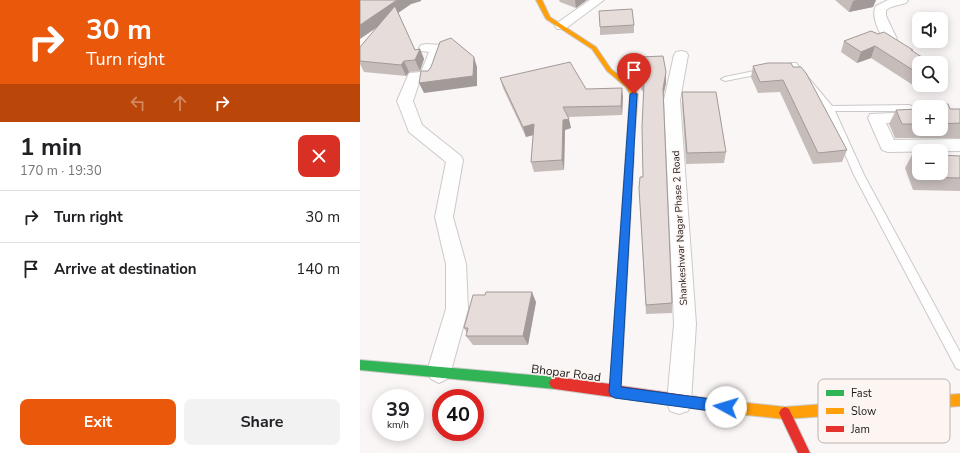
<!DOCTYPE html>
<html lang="en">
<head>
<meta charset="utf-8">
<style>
	:root { --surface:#fff; --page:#f2f2f2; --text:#202124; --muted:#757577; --line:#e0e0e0; --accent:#ea580c }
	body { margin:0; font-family:"Nunito Sans",sans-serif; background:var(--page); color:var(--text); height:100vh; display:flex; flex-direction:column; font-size:15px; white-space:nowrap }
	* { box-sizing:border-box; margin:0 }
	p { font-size:13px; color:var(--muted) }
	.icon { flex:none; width:22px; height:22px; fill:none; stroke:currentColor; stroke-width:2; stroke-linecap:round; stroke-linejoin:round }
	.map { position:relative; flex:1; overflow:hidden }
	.panel { display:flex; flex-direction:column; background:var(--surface); width:360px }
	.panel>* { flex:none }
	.guide { background:#ea580c; color:#fff; overflow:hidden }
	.buttons { position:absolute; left:552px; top:12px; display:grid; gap:8px }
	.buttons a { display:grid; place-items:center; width:36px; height:36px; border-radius:8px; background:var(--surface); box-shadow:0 2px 10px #0003; font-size:20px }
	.speed { position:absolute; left:12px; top:389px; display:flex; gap:8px; font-size:20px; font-weight:700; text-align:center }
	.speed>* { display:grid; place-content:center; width:52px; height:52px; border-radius:50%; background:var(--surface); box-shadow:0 2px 10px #0003; line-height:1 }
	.speed small { font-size:10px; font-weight:400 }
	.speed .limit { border:6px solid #d22; background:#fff; color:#111 }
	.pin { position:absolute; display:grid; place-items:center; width:34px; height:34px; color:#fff; margin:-41px -17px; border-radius:50% 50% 50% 0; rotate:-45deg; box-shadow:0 0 4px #0007 }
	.pin .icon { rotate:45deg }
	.me { position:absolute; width:44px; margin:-22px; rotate:276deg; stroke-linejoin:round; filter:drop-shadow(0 0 3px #0008) }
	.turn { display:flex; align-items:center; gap:14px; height:84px; padding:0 20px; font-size:18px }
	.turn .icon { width:52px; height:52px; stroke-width:2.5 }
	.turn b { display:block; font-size:28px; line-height:34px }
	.lanes { display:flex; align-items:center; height:38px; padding:0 20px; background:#0003; justify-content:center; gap:20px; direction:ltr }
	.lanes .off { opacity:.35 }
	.round { display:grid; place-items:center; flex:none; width:42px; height:42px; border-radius:8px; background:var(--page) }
	.head { display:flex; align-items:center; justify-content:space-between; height:68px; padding:0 20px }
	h1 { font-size:24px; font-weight:700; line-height:30px }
	.cta { display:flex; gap:8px; margin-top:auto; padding:8px 20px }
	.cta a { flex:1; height:46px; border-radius:8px; background:var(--accent); color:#fff; font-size:16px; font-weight:700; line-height:46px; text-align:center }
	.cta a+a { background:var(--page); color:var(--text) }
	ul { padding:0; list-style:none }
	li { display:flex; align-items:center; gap:12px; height:52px; padding:0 20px; border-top:1px solid var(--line) }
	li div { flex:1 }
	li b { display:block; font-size:15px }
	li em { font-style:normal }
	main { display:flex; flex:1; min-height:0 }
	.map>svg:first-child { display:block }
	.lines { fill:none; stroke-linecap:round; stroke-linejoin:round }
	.lane-casing { stroke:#ccc9c8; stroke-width:2 }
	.street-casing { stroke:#ccc9c8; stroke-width:2 }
	.fast-casing { stroke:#ccc9c8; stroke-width:2 }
	.slow-casing { stroke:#ccc9c8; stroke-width:2 }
	.jam-casing { stroke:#ccc9c8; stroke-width:2 }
	.lane { fill:#fefefe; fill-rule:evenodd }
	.street { fill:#fefefe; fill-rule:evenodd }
	.fast { fill:#30b455; fill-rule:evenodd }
	.slow { fill:#ff9f0a; fill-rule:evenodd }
	.jam { fill:#e5322d; fill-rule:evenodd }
	.wall { fill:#c6bdbb }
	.shaded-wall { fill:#a19a98 }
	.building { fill:#e6dcd9; stroke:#a19a98 }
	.route { fill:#1a73e8; stroke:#114b97 }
	.labels { text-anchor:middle; stroke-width:3; stroke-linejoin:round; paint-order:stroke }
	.street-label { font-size:10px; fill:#1c1918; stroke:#fdf5f2 }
	.near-street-label { font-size:12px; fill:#1c1918; stroke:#fdf5f2 }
	.key { fill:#fdf5f2; stroke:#bab3b1; stroke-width:1 }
	.key-label { font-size:11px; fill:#1c1918 }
</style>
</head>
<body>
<main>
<section class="panel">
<div class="guide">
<div class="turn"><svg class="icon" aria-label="right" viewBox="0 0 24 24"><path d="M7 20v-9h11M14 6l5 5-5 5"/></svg><div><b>30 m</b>Turn right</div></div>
<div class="lanes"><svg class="icon off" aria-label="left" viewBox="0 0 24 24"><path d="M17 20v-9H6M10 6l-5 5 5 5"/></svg><svg class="icon off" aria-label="ahead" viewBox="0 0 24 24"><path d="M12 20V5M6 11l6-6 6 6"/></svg><svg class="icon" aria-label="right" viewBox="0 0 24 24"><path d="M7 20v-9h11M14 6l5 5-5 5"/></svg></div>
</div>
<div class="head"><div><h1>1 min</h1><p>170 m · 19:30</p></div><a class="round" style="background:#d93025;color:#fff"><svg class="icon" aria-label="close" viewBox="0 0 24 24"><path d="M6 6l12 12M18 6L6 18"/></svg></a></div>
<ul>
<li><svg class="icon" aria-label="right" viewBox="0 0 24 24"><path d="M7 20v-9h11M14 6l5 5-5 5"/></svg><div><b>Turn right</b></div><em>30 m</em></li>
<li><svg class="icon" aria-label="arrive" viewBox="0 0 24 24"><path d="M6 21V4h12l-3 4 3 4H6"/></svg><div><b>Arrive at destination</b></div><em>140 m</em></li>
</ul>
<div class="cta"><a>Exit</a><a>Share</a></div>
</section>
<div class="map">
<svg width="600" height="453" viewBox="0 0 600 453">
	<rect width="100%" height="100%" fill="#faf6f5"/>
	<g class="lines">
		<defs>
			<path id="lane" d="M433 63H436L472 106 550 105 554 108 550 111H475L504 175 600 352V370L596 368 494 175 466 110 431 68 365 81 361 79 365 77Z"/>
			<path id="street" d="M230 0H244L205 29H197L195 26 197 23Z
				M528 0H548L546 3 531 7 526 10V16L537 39 530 43C521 41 510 15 516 6Z
				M66 44 82 45 84 48 74 76 72 79 60 80 53 101 62 125 101 156 103 160 93 217 106 264 108 309 91 371 87 379 79 383 71 379 67 371 86 309V264L75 217 86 162 49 132 37 101 49 73 61 72 69 52 61 51 59 48 61 45Z
				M321 51 326 52 328 55 320 100 336 324 331 402 328 411 319 414 310 411 307 402 314 324 304 100 314 55 316 52Z
				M559 112V122L526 123 534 140 600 139V151L528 152 522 150 508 118 510 114Z"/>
			<path id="fast" d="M0 360 195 377 199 379 201 383 199 387 195 389 0 370Z"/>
			<path id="slow" d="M176 0H182L190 17 236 47 251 69 270 85 278 94 273 154 270 155 266 152 270 94 266 87 247 71 232 49 186 19Z
				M600 394V406L425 419 367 413 363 411 361 407 363 403 367 401 425 407Z"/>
			<path id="jam" d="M270 149 274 152 261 386 367 401 371 403 373 407 371 411 367 413 195 389 191 387 189 383 191 379 195 377 250 384 266 152Z
				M425 407 429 409 450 453H438L419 413 421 409Z"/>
		</defs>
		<use href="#lane" class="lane-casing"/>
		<use href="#street" class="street-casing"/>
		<use href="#fast" class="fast-casing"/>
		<use href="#slow" class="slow-casing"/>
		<use href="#jam" class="jam-casing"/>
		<use href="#lane" class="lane"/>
		<use href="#street" class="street"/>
		<use href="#fast" class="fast"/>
		<use href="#slow" class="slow"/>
		<use href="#jam" class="jam"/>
	</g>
	<path class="wall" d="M0 0 61 1 51 4 38 13 55 50 60 49 64 59 60 71 49 72 46 76 4 72 0 64V47L17 28Z
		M199 0H227L216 8 200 2Z
		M475 0H516L513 7 489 12Z
		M274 25V33L240 35V27Z
		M518 34 552 51 559 63V85H568L559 89 511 58 497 63 481 52 484 41Z
		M280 57 306 72V83L303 98 312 303V313L286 314 279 188 283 177 284 93 281 89Z
		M393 66 433 67 487 150 482 162 453 164 420 92 398 93 391 77Z
		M140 78 226 89 263 97 262 115 208 117 211 128 205 130 204 170 174 172 171 162 173 135 166 137 143 88Z
		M322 92 366 152 364 163 326 164 322 104Z
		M568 104 590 109H600V138H535L529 124 536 110 559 109V129H581V107H566Z
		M552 155H559V173H581L600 156V191L553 190 545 168Z
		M176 302 168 345H113L106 336 107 333 104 328Z"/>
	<path class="shaded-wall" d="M37 0H61V1L51 4 38 13 57 55 60 49 64 59 60 71 55 60 38 13 0 39V25Z
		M215 0H227L216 8Z
		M496 0H516L513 7 489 12 493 1Z
		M515 46 511 58 497 63 501 52Z
		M114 57 117 67V86L64 93 59 83Z
		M44 61 49 72 46 76 41 65Z
		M306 72V83L302 100 303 89Z
		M561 85H568L559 89Z
		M262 88 263 97 262 115 261 106Z
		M209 119 211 128 205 130 204 170 202 160 203 120Z
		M174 124 177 134 166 137 163 127Z
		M172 292 176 302 168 345 163 336Z"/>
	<path class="building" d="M0 0H37L0 25Z
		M35 6 55 50 60 49 55 60 44 61 41 65 0 61V47Z
		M272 9 274 25 240 27 239 11Z
		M511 31 518 34 524 32 553 50H551L571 63H559V74L515 46 501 52 484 41Z
		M91 38 114 57 113 76 59 83 61 71H68L71 67 80 42Z
		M303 56 306 72 303 89 312 303 286 305 279 188 280 177H283L282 127 284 83 281 78 280 57Z
		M210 62 226 89 262 88 261 106 203 107 209 119 203 120 202 160 171 162 174 124 163 127 140 78Z
		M408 63H431L433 67H441L446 73 487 150 458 153 423 80 400 82 393 66Z
		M322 92H356L366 152 327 153Z
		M568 104H588L590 109H600V123L581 124V107H568Z
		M559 109V124H542L536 110Z
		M552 155H559V171Z
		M581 155 600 156V178L561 177 560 173H581Z
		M126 292H172L163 336H106L108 328H104L113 295H125Z"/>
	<path class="route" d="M274 92 277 94 261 387 366 401 370 403 372 407 370 411 366 413 255 398 251 396 249 392 270 94Z"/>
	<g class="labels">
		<g class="street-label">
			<text transform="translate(319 228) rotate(-93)" y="4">Shankeshwar Nagar Phase 2 Road</text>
		</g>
		<g class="near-street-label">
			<text transform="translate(206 373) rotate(7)" y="4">Bhopar Road</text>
		</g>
	</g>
	<rect x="458" y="379" width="132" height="64" rx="6" class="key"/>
	<rect x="466" y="390" width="18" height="6" fill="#30b455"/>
	<rect x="466" y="408" width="18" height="6" fill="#ff9f0a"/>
	<rect x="466" y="426" width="18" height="6" fill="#e5322d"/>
	<g class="key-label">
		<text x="491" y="397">Fast</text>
		<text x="491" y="415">Slow</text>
		<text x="491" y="433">Jam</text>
	</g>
</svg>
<div class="buttons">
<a><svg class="icon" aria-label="sound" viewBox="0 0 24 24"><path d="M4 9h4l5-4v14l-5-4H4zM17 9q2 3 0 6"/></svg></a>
<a><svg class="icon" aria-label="search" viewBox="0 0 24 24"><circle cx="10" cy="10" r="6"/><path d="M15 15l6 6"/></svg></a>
<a>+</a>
<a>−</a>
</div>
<div class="speed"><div>39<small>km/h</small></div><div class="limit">40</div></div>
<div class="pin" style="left:274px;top:94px;background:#d93025"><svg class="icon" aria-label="arrive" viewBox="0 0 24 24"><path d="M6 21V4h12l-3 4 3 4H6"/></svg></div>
<svg class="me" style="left:366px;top:407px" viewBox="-20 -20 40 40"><circle r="19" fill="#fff"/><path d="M0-13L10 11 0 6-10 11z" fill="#1a73e8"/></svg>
</div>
</main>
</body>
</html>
